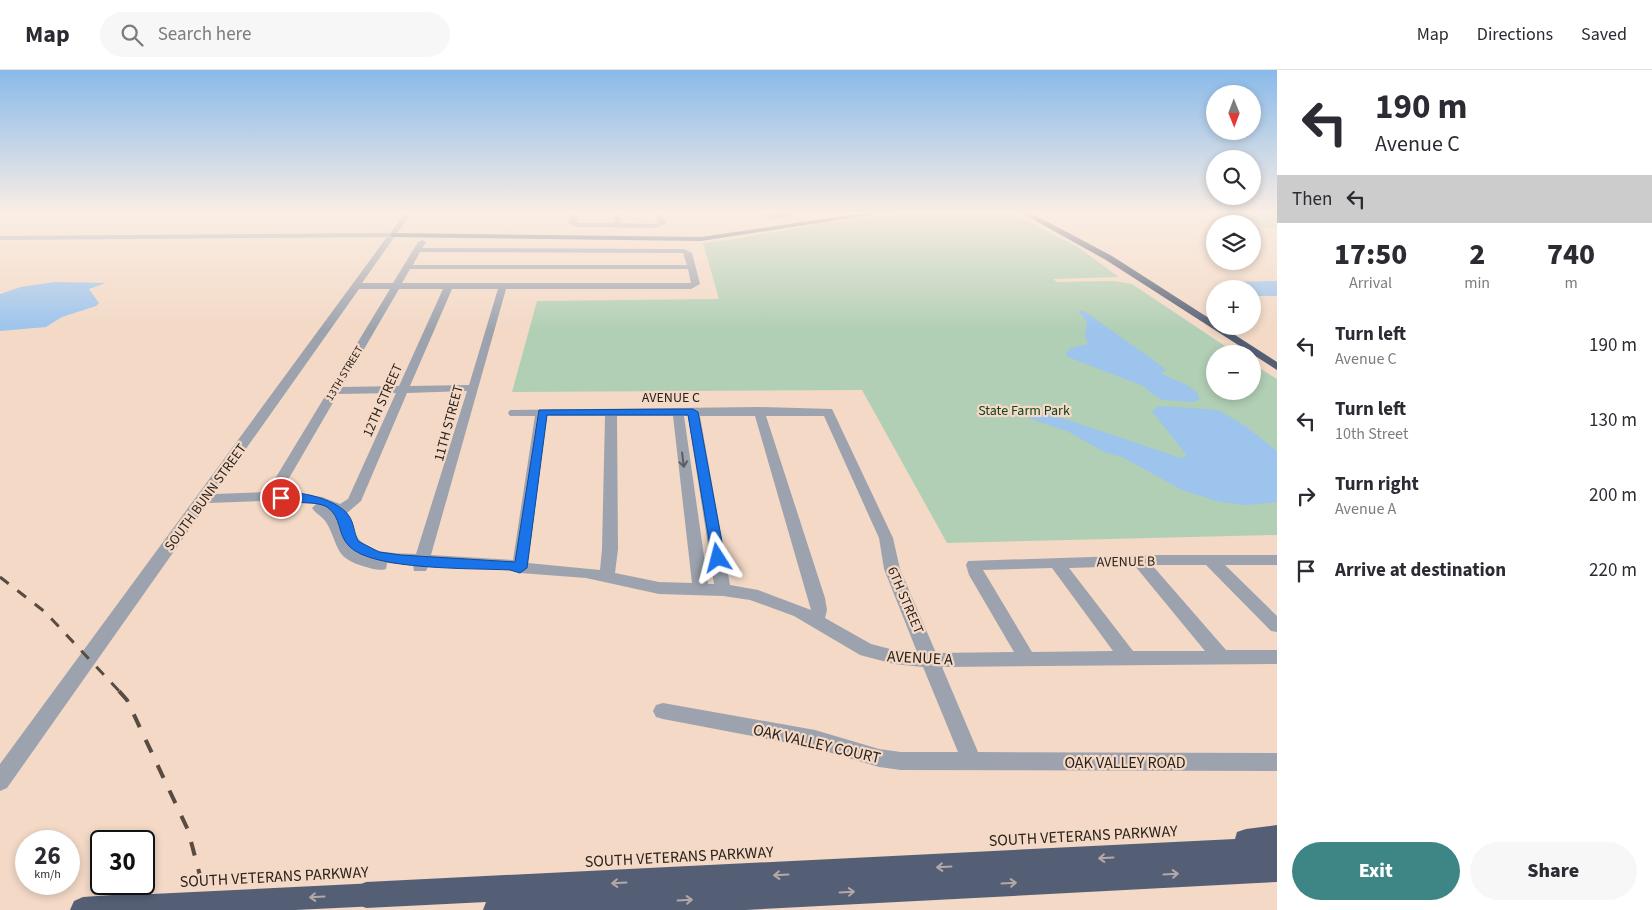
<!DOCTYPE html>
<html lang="en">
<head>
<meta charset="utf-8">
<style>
	:root { --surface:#fff; --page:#f7f7f7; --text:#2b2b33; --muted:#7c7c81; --line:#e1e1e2; --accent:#3e8685 }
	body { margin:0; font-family:"Source Sans 3",sans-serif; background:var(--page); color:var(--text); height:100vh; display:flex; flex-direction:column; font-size:19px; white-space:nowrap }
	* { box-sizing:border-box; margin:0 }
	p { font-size:16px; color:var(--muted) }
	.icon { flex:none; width:28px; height:28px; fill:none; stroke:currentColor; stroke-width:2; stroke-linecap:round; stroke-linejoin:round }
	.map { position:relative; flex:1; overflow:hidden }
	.details { display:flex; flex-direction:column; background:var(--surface); width:375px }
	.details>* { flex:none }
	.top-card { background:#fff; color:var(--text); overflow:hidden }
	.needle { width:32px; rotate:179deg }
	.fabs { position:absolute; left:1206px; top:15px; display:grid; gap:10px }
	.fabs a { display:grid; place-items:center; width:55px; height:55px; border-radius:50%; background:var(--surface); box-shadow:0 2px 8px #0003; font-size:25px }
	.speed { position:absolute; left:15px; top:760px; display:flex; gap:10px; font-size:25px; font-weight:700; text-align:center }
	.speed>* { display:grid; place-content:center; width:65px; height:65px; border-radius:50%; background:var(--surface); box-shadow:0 2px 8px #0003; line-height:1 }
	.speed small { font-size:12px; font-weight:400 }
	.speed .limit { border:2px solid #111; border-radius:8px; background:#fff; color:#111 }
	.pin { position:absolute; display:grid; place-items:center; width:42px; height:42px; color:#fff; margin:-21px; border:2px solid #fff; border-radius:50%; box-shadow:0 1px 5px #0007 }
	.me { position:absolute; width:55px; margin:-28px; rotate:351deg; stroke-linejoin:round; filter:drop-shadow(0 0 4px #0008) }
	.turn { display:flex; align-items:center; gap:18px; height:105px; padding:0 15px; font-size:22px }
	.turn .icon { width:65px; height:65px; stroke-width:2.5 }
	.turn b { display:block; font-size:35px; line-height:42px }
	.then { display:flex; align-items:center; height:48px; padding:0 15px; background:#0003; gap:10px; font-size:19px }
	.eta { display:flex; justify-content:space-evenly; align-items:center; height:85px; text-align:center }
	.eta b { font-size:30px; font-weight:800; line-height:35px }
	.cta { display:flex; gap:10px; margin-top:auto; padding:10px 15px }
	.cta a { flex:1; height:58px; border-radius:30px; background:var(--accent); color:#fff; font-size:20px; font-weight:800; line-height:58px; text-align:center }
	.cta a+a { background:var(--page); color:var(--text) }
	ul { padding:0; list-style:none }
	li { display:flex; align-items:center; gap:15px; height:75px; padding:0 15px }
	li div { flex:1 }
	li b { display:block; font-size:19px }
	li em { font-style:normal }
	header { display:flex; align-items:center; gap:30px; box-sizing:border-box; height:70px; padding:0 25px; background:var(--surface); border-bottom:1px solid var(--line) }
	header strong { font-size:24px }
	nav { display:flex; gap:28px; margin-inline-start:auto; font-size:18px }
	.search { width:350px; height:45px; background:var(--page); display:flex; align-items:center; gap:12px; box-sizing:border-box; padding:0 18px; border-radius:28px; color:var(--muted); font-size:19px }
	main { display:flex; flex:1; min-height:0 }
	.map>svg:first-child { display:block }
	.green { fill:#b1cfb5 }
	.water { fill:#9cc4ed }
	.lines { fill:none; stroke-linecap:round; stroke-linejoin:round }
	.minor { fill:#9da3ae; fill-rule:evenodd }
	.major { fill:#677184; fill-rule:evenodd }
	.highway { fill:#545f75; fill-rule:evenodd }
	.rail-far1 { stroke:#584b41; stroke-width:3; stroke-dasharray:11 11; stroke-linecap:butt }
	.rail { stroke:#584b41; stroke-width:4; stroke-dasharray:14 14; stroke-linecap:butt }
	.highway-bridge { stroke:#545f75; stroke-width:23 }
	.wall { fill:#c291a3 }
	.shaded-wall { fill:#9e7685 }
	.oneway { stroke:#5e5c5d }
	.oneway2 { stroke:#b3a8a6 }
	.route { fill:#1a73e8; stroke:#114b97 }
	.labels { text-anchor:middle; stroke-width:4.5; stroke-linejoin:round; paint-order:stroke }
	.far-street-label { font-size:11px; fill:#2b221b; stroke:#f3d9c6 }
	.street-label { font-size:14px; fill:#2b221b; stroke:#f3d9c6 }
	.park-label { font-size:14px; fill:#11441f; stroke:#f3d9c6 }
	.near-street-label { font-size:16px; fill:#2b221b; stroke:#f3d9c6 }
</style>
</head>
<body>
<header>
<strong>Map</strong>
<div class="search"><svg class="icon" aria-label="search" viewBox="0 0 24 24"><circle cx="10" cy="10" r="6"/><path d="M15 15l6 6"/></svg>Search here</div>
<nav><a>Map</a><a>Directions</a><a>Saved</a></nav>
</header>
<main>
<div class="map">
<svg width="1277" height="840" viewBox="0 0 1277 840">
	<rect width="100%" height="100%" fill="#f3d9c6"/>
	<path class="green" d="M920 142H1009L1079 178 1119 207 1053 209 1057 212 1114 211 1132 214 1237 284H1215V321H1252L1253 294 1277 309V465L947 473 862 320 512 322 537 231 719 229 703 173 736 169 823 153Z
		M1229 142H1276L1277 158H1266Z"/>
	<path class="water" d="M1277 211V226H1257L1253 224 1252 219H1243L1234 212Z
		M54 212 106 213 89 219 99 233 96 236 62 247 46 257 0 261V224L21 217Z
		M1078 241H1084L1163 297 1166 301 1160 303 1189 316 1198 324 1199 330 1192 332 1163 330 1155 326 1143 316 1068 287 1065 284 1071 278 1088 274 1085 267 1087 252Z
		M1164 336 1218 340 1244 355 1277 381V432L1246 435 1220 432 1182 420 1122 387 1106 383 1067 361 1031 349 1022 344 1032 340 1047 343 1181 388 1187 386 1152 341 1157 337Z"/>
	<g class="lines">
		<path class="minor" d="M406 142H412L362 213H393L418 172 422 170 426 172 422 178 684 179 692 183 700 214 691 219H506L431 485 513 490 535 346H510L508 343 510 340 759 337 832 339 893 468 900 499 936 583 1014 582 969 505 966 495 968 491 1152 485H1277V495H1225L1277 546V562L1271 561 1206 495H1152L1226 580H1277V594L942 597 978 682 1277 683V701L901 700 879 697 815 678 663 649 656 647 653 641 656 635 663 633 815 660 879 679 901 682H958L923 597 894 594 860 585 794 546 750 530 723 526 659 524 586 508 520 503 510 500 428 496 426 501H414L413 495 387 493 386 499C379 501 373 499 366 497 333 488 340 476 326 452 322 446 316 444 312 438L316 434 276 431 273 436H263L262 431 208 433 7 718 0 721V694L387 167 0 170V166L390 163ZM420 182 683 183 687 195H413ZM410 199H688L691 213H402ZM359 219H390L267 422 214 424ZM399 219H443L399 316 342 317ZM452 219H498L469 315 410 316ZM467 321 416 484C397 483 367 485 356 465 352 458 351 450 347 443L361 431 407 323ZM396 323 348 429 340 434 322 427 281 422 338 324ZM547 346H605L602 479 600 500 528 493ZM617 346H673L692 513 659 512 615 503 618 479ZM684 346H688L714 514H708ZM700 346H755L811 540 758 520 730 515ZM766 346H824L879 468 884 499 917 582 894 580 871 574 825 548 827 540 825 528ZM1135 496 1205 581H1133L1069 498ZM1052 498 1113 581 1032 582 983 500Z
			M571 142H577L578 153H614L613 142H619L621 153 655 154 658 153 656 142H662L666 154 655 158 577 157 569 153Z"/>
		<path class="major" d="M871 142H890L701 171 393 167 389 165 393 163 701 167Z"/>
		<path class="highway" d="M1020 142H1029L1112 186 1215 252V256H1221L1277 292V300L1106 190Z
			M1277 755V812L745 840H483L486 832 366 838 357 834 353 825 357 816 366 812 1235 769 1237 762 1246 759Z
			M142 823 151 827 155 836 154 840H70L74 831 83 827Z"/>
		<path class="rail-far1" d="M0 507 45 542 120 622"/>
		<path class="rail" d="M119 621 127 630 188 760 209 840"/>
		<path class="highway-bridge" d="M142 836 366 825"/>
	</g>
	<path class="wall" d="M758 142H799L798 144 773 149Z"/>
	<path class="shaded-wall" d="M778 142H799L798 144 773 149 774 143Z"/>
	<defs><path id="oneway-shaft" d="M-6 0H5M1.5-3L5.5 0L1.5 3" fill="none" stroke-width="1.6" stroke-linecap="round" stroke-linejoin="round" transform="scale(1.25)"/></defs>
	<use class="oneway" href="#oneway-shaft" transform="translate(683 390) rotate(83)"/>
	<g class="oneway2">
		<use href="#oneway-shaft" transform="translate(1106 788) rotate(177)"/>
		<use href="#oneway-shaft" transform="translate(944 797) rotate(177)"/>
		<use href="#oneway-shaft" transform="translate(1171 804) rotate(-3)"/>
		<use href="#oneway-shaft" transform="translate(781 805) rotate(177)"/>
		<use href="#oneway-shaft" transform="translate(619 813) rotate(177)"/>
		<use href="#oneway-shaft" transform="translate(1009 813) rotate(-3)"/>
		<use href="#oneway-shaft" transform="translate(847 822) rotate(-3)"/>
		<use href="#oneway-shaft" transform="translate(317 827) rotate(177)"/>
		<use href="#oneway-shaft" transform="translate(685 830) rotate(-3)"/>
	</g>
	<linearGradient id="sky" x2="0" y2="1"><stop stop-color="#89baea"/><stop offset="0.55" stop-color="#faeee5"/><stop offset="1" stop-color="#faeee5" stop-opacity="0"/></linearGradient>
	<rect width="1277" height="260" fill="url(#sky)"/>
	<path class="route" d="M693 339 698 342 725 488 718 493 712 488 688 345H547L527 498 520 503 510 500C475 498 372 501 349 476 337 464 342 447 327 437 313 429 283 436 275 428 287 415 339 429 349 446 354 453 354 463 358 471L379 482 401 485 515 492 539 340Z"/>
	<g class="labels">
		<g class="far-street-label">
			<text transform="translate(344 303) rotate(-59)" y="4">13TH STREET</text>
		</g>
		<g class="street-label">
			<text x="671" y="332">AVENUE C</text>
			<text transform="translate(382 330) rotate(-66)" y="5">12TH STREET</text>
			<text transform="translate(448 353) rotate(-75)" y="5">11TH STREET</text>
			<text transform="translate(205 427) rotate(-54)" y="5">SOUTH BUNN STREET</text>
			<text transform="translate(1126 491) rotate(-1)" y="5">AVENUE B</text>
			<text transform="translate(906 530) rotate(67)" y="5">6TH STREET</text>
		</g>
		<g class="park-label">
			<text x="1024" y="345">State Farm Park</text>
		</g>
		<g class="near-street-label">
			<text transform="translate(920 587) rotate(3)" y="6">AVENUE A</text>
			<text transform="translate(817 673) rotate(13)" y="6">OAK VALLEY COURT</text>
			<text x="1125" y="698">OAK VALLEY ROAD</text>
			<text transform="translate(1083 765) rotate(-3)" y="6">SOUTH VETERANS PARKWAY</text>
			<text transform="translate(679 786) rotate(-3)" y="6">SOUTH VETERANS PARKWAY</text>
			<text transform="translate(274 806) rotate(-3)" y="6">SOUTH VETERANS PARKWAY</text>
		</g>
	</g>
</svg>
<div class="fabs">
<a><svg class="needle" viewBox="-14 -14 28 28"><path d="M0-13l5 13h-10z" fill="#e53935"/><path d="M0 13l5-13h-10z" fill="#7c7c81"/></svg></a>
<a><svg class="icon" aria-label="search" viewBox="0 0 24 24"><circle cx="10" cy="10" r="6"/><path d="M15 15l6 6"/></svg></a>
<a><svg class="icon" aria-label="layers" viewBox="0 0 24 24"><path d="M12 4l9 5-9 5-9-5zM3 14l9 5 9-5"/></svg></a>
<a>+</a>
<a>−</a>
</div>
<div class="speed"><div>26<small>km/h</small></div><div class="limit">30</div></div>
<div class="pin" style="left:281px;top:428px;background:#d93025"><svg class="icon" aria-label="arrive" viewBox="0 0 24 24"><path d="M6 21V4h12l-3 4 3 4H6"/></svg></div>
<svg class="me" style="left:718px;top:488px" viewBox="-20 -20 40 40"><path d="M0-17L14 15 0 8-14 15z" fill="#1a73e8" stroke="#fff" stroke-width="4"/></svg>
</div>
<section class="details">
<div class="top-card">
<div class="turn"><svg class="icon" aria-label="left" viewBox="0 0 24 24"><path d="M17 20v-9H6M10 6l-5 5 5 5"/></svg><div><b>190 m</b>Avenue C</div></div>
<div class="then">Then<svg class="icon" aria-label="left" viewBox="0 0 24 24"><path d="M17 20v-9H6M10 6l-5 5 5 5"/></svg></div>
</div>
<div class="eta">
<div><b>17:50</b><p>Arrival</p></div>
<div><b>2</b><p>min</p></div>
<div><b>740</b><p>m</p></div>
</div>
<ul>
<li><svg class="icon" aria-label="left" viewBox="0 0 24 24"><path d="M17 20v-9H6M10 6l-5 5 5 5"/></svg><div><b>Turn left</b><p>Avenue C</p></div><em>190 m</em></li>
<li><svg class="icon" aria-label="left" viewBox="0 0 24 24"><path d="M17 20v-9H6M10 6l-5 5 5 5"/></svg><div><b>Turn left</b><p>10th Street</p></div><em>130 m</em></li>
<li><svg class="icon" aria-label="right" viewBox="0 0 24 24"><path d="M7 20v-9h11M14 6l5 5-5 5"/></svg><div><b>Turn right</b><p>Avenue A</p></div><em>200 m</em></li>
<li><svg class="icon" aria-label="arrive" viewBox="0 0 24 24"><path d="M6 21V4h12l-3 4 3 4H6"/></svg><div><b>Arrive at destination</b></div><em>220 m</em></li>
</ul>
<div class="cta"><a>Exit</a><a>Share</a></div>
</section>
</main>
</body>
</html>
